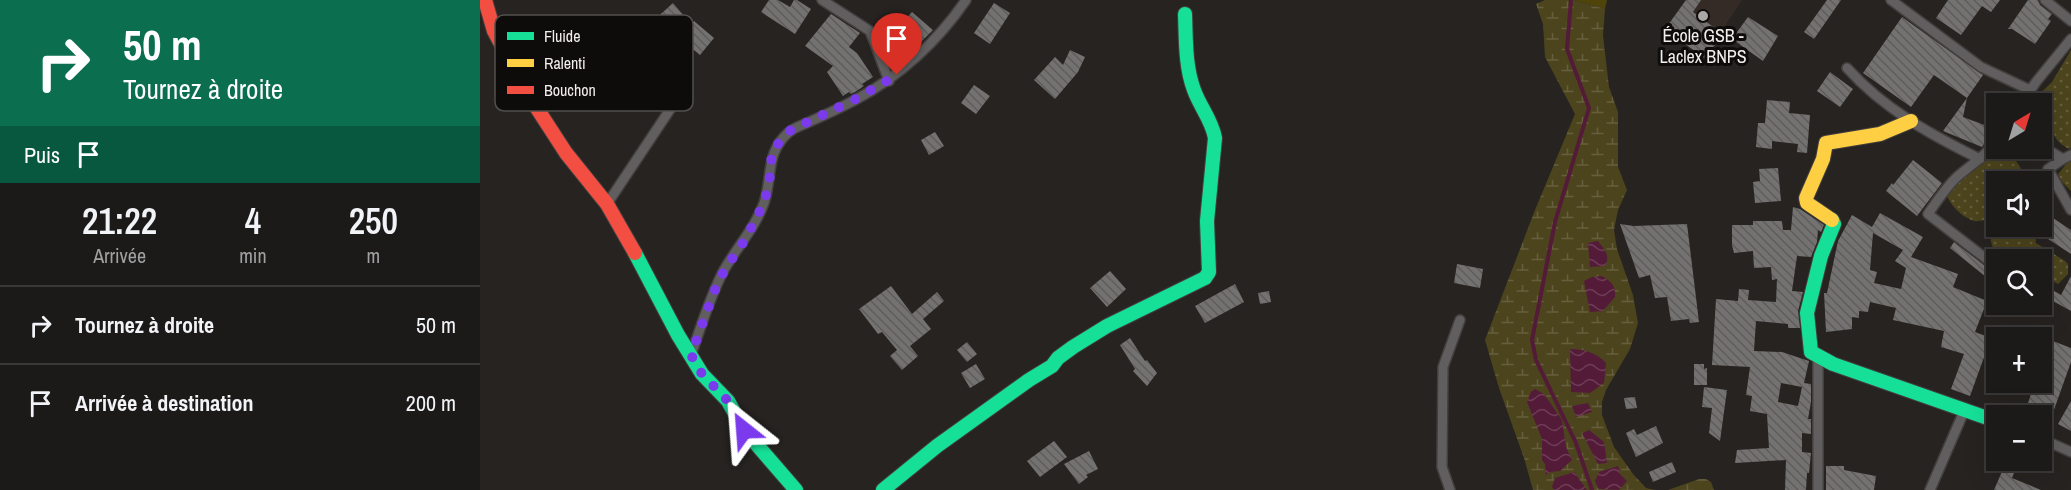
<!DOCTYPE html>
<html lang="fr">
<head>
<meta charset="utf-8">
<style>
	:root { --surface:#1c1a19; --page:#252322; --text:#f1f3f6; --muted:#a0a1a2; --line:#3a3838 }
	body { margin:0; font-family:"Archivo Narrow",sans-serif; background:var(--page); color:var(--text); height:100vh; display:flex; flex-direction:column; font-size:22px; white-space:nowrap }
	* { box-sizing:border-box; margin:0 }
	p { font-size:20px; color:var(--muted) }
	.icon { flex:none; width:33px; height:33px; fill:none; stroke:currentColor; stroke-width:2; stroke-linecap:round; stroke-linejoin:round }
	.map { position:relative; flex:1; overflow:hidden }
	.panel { display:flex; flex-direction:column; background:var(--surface); width:480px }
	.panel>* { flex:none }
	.guide { background:#0b6e4f; color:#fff; overflow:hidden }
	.needle { width:39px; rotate:38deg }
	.tools { position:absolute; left:1506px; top:93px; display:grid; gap:12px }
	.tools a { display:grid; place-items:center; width:66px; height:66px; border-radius:0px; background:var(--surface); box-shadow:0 6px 24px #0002,0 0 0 2px var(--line); font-size:30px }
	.pin { position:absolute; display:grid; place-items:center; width:51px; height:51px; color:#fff; margin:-62px -26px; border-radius:50% 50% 50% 0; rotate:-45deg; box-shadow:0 0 6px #0007 }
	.pin .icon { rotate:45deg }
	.me { position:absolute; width:66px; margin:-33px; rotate:332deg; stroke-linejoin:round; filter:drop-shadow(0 0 4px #0008) }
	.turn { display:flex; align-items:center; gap:21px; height:126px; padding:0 24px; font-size:27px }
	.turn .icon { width:78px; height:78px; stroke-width:2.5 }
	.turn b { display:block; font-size:42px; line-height:51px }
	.then { display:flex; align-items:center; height:57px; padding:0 24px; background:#0003; gap:12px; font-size:22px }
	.eta { display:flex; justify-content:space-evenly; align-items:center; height:102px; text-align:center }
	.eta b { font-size:36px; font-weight:600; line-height:42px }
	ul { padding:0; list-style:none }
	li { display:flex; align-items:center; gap:18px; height:78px; padding:0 24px; border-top:2px solid var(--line) }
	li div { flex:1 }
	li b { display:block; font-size:22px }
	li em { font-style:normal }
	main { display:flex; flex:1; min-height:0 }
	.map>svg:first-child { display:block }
	.built { fill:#342b27 }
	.grass { fill:url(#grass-dots) }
	.forest { fill:url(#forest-firs) }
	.wetland { fill:url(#wetland-marsh) }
	.water { fill:url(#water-waves) }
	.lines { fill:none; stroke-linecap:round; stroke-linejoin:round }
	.stream { stroke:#541b39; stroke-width:4 }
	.building { fill:url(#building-back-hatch); fill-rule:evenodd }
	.street-casing { stroke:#423f3e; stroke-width:12 }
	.fast-casing { stroke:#423f3e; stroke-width:16 }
	.slow-casing { stroke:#423f3e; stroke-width:16 }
	.jam-casing { stroke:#423f3e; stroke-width:16 }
	.street { stroke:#605e5e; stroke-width:9 }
	.fast { stroke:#16e098; stroke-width:14 }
	.slow { stroke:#ffcf43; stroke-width:14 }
	.jam { stroke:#f24e42; stroke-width:14 }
	.route { stroke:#7c3aed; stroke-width:10; stroke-dasharray:0 18 }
	.poi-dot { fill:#aaa7a5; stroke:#0e0c0b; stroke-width:2 }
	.labels { text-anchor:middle; stroke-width:6; stroke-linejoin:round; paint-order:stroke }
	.poi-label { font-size:18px; fill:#f1eeec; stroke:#0e0c0b }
	.key { fill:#0e0c0b; stroke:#52504e; stroke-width:1.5 }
	.key-label { font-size:16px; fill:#f1eeec }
</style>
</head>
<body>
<main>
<section class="panel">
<div class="guide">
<div class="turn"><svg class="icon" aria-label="right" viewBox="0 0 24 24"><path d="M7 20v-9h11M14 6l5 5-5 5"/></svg><div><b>50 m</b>Tournez à droite</div></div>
<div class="then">Puis<svg class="icon" aria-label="arrive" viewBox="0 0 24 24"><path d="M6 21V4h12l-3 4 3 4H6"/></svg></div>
</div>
<div class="eta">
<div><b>21:22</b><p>Arrivée</p></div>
<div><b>4</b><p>min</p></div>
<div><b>250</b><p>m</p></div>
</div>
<ul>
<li><svg class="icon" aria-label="right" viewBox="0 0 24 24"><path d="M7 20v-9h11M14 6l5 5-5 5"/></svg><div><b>Tournez à droite</b></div><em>50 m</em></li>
<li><svg class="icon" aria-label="arrive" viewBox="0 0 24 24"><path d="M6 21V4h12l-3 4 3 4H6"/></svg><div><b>Arrivée à destination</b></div><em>200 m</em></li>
</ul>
</section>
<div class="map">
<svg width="1591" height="490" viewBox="0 0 1591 490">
	<defs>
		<pattern id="grass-dots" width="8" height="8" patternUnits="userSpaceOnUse" patternTransform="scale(1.5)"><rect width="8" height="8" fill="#4c441c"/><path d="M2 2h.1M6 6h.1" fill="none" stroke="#665f3d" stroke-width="1.8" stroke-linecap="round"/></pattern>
		<pattern id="forest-firs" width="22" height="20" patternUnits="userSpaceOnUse" patternTransform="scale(1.5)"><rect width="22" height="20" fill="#4f450b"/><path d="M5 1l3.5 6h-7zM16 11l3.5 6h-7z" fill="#69602f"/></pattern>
		<pattern id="wetland-marsh" width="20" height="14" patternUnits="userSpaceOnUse" patternTransform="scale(1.5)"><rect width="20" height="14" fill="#4c441c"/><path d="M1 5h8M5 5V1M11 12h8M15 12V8" fill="none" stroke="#665f3d"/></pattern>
		<pattern id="water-waves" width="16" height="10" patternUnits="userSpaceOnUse" patternTransform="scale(1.5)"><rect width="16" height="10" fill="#541b39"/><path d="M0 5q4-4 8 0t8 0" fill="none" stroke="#6d3c56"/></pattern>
		<pattern id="building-back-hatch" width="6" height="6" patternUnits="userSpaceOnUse" patternTransform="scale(1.5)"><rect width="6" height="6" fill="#747270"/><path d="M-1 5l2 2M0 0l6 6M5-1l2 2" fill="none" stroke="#5e5c5c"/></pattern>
	</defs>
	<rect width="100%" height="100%" fill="#262321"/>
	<path class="built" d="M1206 0H1262L1241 32 1243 34 1225 59 1198 39 1193 40 1183 32Z"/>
	<path class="grass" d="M1591 50V148L1589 149C1564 136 1581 125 1562 112V104L1553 103 1552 101 1572 82Z
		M1516 147V148L1525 149C1534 158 1540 164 1544 176L1539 181 1516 182V207L1505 220C1504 220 1496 222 1495 221 1484 219 1467 203 1467 193Z
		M1591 158V191L1580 180 1578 174Z
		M1558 180 1567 184 1571 198 1562 225V182L1551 181Z
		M1516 216V226L1560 227 1555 234 1556 243 1585 261 1588 264V274L1578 284 1562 276V260L1522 259C1508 247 1508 232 1516 216Z"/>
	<path class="forest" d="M1094 0H1127L1125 9Z"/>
	<path class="wetland" d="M1065 0H1094L1125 9 1123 35 1129 87 1138 112V167L1147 190 1138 210 1134 230 1137 249 1153 295 1158 323 1150 349 1126 390 1122 402V415L1134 447 1153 474 1166 488 1175 490H1053L1044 458 1019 388 1005 340 1055 210 1095 114 1065 57 1063 24 1056 4Z
		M1219 479H1226L1231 482 1234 490H1188Z"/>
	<path class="water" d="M1118 241C1124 249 1131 256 1125 266L1110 267 1108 243Z
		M1122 276C1132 282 1136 286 1135 297L1123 311 1110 312 1104 281 1112 277Z
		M1090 349C1104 349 1117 353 1126 363L1124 383 1110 393 1091 392Z
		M1055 389 1064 394 1082 420 1086 447 1092 460 1080 471 1070 472 1066 475 1065 464 1062 460V439L1047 402 1051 392Z
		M1108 403 1112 412 1096 417 1092 406Z
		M1109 430 1124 442 1127 463 1118 464 1102 433Z
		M1138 466 1140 474 1147 481 1139 490 1118 489 1115 481 1119 472Z
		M1094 472 1107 490H1074L1072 487 1075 478Z"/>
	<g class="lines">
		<path class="stream" d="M1091 0 1087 49 1109 108 1075 222 1052 340 1056 360 1096 443 1112 490"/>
	</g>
	<path class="building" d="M289 0H298L310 7 314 0H317L331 9 315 34 281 12Z
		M1206 0H1221L1213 12 1243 34 1225 58 1195 37 1193 40 1183 32Z
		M1347 0H1361L1334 39 1324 32Z
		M1468 0H1520L1511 12 1502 6 1481 35 1456 18Z
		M1548 0H1558L1560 5 1572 14 1568 19 1571 21 1555 44 1532 29H1528Z
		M193 3 211 24 214 21 234 38 220 55 197 36 181 50 200 73 186 85 153 47 175 26 172 22Z
		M514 3 530 13 510 44 494 33Z
		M432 12 453 30 429 54 409 37Z
		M351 14 380 33 369 47 377 53 393 77 382 84 384 86 375 92 371 94 369 92 363 96 347 72 353 66 325 46Z
		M1268 17 1298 36 1283 61 1252 39Z
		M1422 17 1503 75 1487 98 1454 75 1431 107 1383 73Z
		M590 50 605 57 598 72 575 99 554 80 575 57 583 65Z
		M1350 72 1373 89 1360 107 1337 91Z
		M494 85 510 96 496 114 481 103Z
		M1487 98 1483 117 1515 129 1502 147 1463 131Z
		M1287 100 1310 102 1309 113 1330 115 1327 153 1317 152 1318 144 1292 141V149L1276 147 1278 123H1285Z
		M455 132 464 146 449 155 441 140Z
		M1433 160 1462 183 1437 216 1406 191 1412 183 1413 185Z
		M1298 168 1301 201 1275 203 1273 182 1280 181 1279 169Z
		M1313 207 1320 209 1344 225 1341 232 1338 230 1337 242 1331 257 1317 256 1312 291 1323 292 1318 311 1320 328H1308V324L1276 321 1274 351 1302 352 1329 361 1324 383 1331 384V402L1328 419H1331V434L1322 433V452L1331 453 1329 473H1327L1326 490H1305L1306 460 1255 463 1257 450 1289 448 1287 414 1270 411 1272 396 1266 395 1270 367 1232 365 1236 299 1258 301 1259 289 1269 290 1268 300 1296 302 1297 279 1292 280 1291 267 1274 268 1273 251 1254 253 1252 245V225H1273V221H1302L1303 230H1311ZM1301 383 1322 387 1318 406 1298 402Z
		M1400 213 1443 237 1431 257 1478 274 1473 287 1507 301 1495 332 1511 338 1490 396 1471 389 1484 354 1461 347 1464 331 1413 320 1416 308 1390 302 1388 312 1379 311V318L1372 317V329L1346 332 1344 293H1347L1358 241 1372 215 1392 227ZM1393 233 1423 250 1415 261 1426 268 1421 289 1394 283 1397 272 1390 270Z
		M1573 218 1591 230V254L1562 235Z
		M1140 224 1154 226 1207 224 1219 322 1210 323 1209 319 1191 321 1187 297 1175 298 1170 275 1159 278Z
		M1474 242 1509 269 1516 271V275L1511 281 1470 248Z
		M977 264 1003 269 1000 288 974 283Z
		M630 271 646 289 627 307 610 288Z
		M1591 276V311L1562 295V284L1581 295Z
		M755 284 764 302 725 323 715 306Z
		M411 286 432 314 457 292 464 301 443 319 451 329 430 346 438 356 422 370 410 356 417 350 402 332 398 334 379 309Z
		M789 291 791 302 780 304 778 293Z
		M650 338 665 361 667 360 677 373 667 386 653 371 655 369 640 345Z
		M1573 341 1591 348V362L1570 421 1562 418V416L1545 412 1555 382H1562V364Z
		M487 342 497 354 487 362 477 350Z
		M496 364 505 379 490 388 481 373Z
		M1214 364H1224V369L1227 368V385H1214Z
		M1224 387 1247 390 1240 441 1229 433 1232 408 1222 407Z
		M1155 397 1157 408 1146 409 1144 398Z
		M1591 401V431L1578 424Z
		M1176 426 1183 443 1156 457 1146 433 1154 429 1157 435Z
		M574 441 587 457 560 477 547 461Z
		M609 451 618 469 606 475 608 477 599 484 584 464Z
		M1527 460H1539L1532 478 1561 490H1514Z
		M1192 462 1196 472 1173 482 1169 472Z
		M1346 466H1364V470L1396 476 1394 490H1346Z"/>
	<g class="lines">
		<defs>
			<path id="street" d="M342 0 390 31 409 81
				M1411 0 1501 67 1550 90
				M1565 0 1591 21
				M1367 68C1404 109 1451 135 1500 159
				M1541 104 1556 82 1591 39
				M1562 146 1583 159 1591 155
				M1583 159 1568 169 1591 210
				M127 204 199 96
				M1513 264 1448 214C1457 201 1466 187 1478 176 1491 165 1506 156 1516 141
				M211 355C221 327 230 296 244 270 257 247 275 228 284 203 293 176 285 153 309 132 315 127 323 125 329 122 345 115 360 108 375 100 419 77 458 41 486 0
				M1338 357V490
				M1562 439 1591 452
				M970 490 962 467 963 367 980 320
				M1450 490 1485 409"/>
			<path id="fast" d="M1352 220 1354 224 1341 256 1327 313 1331 352 1353 364 1516 421
				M155 253 198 335 222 374 248 401 264 430 316 490
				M403 490 457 446 549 380 572 366 578 358 593 347 627 326 725 278 729 272 727 221 735 138C732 120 720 107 714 90 705 66 706 39 705 14"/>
			<path id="slow" d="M1352 220 1327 203 1326 198 1343 159 1346 143 1400 134 1431 121"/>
			<path id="jam" d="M5 0 14 31 49 96 86 153 127 204 155 253"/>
		</defs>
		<use href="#street" class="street-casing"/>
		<use href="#fast" class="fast-casing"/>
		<use href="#slow" class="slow-casing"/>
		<use href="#jam" class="jam-casing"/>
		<use href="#street" class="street"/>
		<use href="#fast" class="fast"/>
		<use href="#slow" class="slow"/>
		<use href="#jam" class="jam"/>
	</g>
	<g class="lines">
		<path class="route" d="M264 430 248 401 222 374 211 355 234 292 245 269 265 240 283 205 289 185 292 152 301 140 311 130 374 100 417 75"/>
	</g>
	<circle class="poi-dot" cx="1223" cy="16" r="6"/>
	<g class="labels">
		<g class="poi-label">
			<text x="1223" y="42">École GSB -<tspan x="1223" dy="21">Laclex BNPS</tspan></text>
		</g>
	</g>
	<rect x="15" y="15" width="198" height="96" rx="9" class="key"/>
	<rect x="27" y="32" width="27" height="8" fill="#16e098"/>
	<rect x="27" y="59" width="27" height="8" fill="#ffcf43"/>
	<rect x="27" y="86" width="27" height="8" fill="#f24e42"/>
	<g class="key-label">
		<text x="64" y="42">Fluide</text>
		<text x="64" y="69">Ralenti</text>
		<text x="64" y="96">Bouchon</text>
	</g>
</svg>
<div class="tools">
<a><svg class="needle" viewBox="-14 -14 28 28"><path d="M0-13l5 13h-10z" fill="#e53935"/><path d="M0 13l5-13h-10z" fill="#a0a1a2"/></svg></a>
<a><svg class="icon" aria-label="sound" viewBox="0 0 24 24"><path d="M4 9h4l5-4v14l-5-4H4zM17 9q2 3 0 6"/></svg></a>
<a><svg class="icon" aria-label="search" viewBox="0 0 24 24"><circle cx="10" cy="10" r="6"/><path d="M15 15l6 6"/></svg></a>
<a>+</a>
<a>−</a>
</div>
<div class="pin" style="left:417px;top:75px;background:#d93025"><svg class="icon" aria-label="arrive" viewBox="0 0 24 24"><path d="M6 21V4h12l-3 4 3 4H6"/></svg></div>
<svg class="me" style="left:264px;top:430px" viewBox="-20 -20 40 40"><path d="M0-17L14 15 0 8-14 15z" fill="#7c3aed" stroke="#fff" stroke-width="4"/></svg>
</div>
</main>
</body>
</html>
